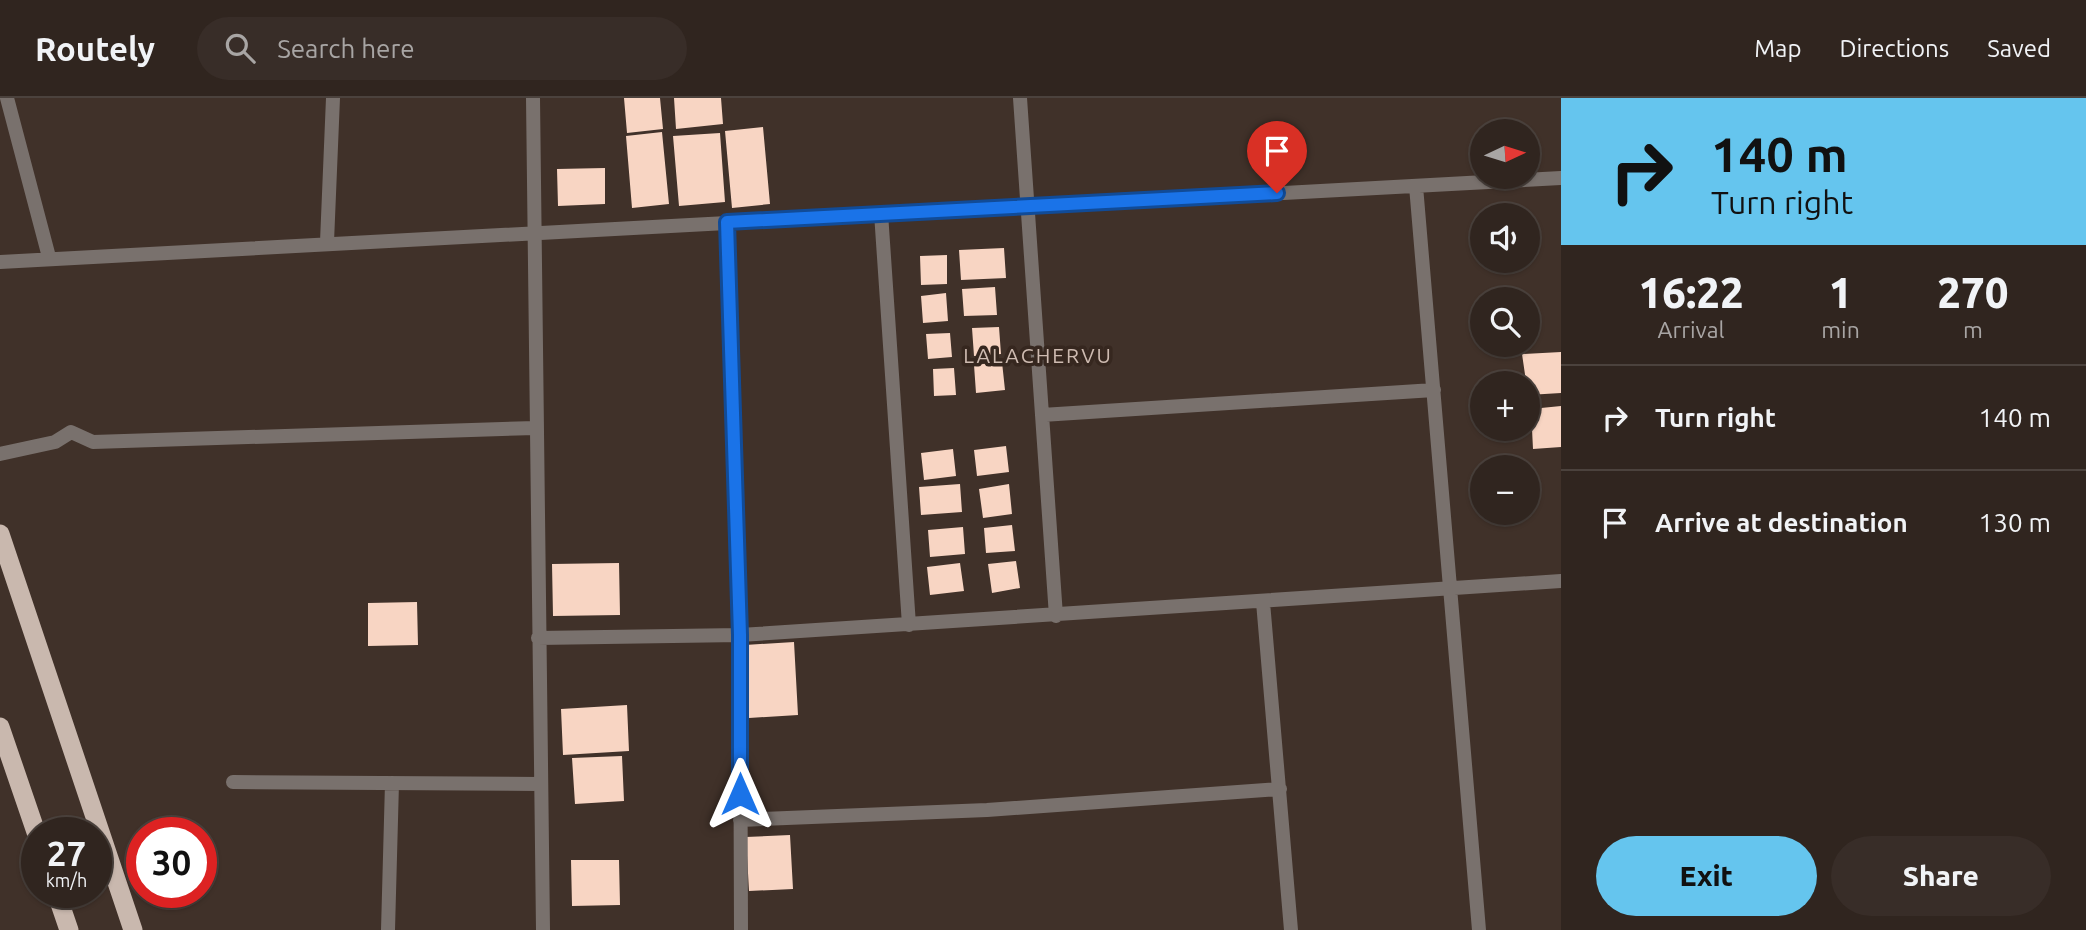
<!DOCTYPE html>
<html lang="en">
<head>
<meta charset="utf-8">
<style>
	:root { --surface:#30251f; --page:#382d28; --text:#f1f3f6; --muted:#a8a5a4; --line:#4b423d; --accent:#65c5ee }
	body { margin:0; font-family:Ubuntu,sans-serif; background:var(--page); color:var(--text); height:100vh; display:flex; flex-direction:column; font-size:26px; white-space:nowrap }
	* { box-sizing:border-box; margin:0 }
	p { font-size:23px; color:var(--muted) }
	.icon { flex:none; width:38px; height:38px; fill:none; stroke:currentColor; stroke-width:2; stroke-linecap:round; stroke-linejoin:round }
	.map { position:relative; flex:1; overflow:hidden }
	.drawer { display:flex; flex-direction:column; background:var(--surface); width:525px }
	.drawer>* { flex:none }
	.guide { background:#65c5ee; color:#111; overflow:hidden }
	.needle { width:46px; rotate:86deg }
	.fabs { position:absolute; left:1470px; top:21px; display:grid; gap:14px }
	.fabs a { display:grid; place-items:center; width:70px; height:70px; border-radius:50%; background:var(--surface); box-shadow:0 2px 5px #0004,0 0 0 2px var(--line); font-size:35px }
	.speed { position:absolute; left:21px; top:719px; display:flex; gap:14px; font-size:35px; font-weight:700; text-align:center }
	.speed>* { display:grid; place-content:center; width:91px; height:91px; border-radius:50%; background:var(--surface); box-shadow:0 2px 5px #0004,0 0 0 2px var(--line); line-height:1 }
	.speed small { font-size:18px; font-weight:400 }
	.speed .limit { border:10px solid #d22; background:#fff; color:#111 }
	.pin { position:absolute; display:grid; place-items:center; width:60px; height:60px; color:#fff; margin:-72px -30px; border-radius:50% 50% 50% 0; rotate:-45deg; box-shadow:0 0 7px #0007 }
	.pin .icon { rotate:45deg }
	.me { position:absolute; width:77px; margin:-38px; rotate:0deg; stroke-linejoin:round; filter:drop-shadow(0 0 5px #0008) }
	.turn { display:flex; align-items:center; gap:24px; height:147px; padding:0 35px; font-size:32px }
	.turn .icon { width:91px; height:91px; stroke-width:2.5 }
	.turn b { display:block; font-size:49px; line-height:60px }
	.eta { display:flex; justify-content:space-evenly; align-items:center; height:119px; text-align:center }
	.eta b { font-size:42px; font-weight:800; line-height:49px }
	.cta { display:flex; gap:14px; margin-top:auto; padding:14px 35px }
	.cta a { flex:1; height:80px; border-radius:42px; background:var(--accent); color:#111; font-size:28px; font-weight:800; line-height:80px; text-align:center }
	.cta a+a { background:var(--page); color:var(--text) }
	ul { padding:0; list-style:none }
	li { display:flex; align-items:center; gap:21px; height:105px; padding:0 35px; border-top:2px solid var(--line) }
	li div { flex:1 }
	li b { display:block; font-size:26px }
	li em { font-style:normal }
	header { display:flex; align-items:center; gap:42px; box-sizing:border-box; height:98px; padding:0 35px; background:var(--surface); border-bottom:2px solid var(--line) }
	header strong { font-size:33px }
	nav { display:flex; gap:38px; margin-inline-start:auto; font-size:24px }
	.search { width:490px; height:63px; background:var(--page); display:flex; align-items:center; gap:18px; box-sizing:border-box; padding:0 24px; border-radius:38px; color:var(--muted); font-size:26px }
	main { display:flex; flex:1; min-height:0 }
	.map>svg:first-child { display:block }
	.building { fill:#f8d5c3 }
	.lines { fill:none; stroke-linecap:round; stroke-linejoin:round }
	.minor { stroke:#79716d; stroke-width:14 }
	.trunk { stroke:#c9b8ae; stroke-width:19 }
	.route-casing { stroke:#114b97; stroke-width:18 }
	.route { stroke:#1a73e8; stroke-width:12 }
	.labels { text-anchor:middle; stroke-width:7; stroke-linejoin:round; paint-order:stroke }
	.quarter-label { font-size:21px; letter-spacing:2px; fill:#cebbb1; stroke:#36271f }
</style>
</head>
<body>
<header>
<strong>Routely</strong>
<div class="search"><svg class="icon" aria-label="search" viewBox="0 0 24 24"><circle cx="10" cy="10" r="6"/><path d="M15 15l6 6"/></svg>Search here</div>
<nav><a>Map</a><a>Directions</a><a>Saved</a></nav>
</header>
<main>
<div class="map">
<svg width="1561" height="832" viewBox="0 0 1561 832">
	<rect width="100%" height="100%" fill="#403129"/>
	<path class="building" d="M624 0H660L663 31 627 35Z
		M674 0H721L723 26 676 31Z
		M763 29 770 106 732 110 725 33Z
		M662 34 669 106 632 110 626 38Z
		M720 35 725 104 679 108 673 38Z
		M605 70V106L558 108 557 71Z
		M1004 150 1006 180 961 182 959 152Z
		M947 157V186L921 187 920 158Z
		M995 189 997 217 964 218 962 191Z
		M946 195 948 223 923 225 921 198Z
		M999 229 1001 256 974 258 972 230Z
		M950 235 952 259 928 261 926 236Z
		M1561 254V295L1528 297 1522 256Z
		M1002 264 1005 292 976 295 974 267Z
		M954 270 956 297 934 298 933 271Z
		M1561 308V349L1533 351 1531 311Z
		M1006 348 1009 374 977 378 974 352Z
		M953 351 956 378 924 382 921 355Z
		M960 386 962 414 921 417 919 389Z
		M1009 386 1012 416 983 420 979 391Z
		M1012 427 1015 453 986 455 984 430Z
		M963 429 965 456 930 459 928 432Z
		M1016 463 1020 490 992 495 988 466Z
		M619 465 620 517 553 518 552 466Z
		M960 465 964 493 930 497 927 469Z
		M417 504 418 547 368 548V505Z
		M794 544 798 617 749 620 745 547Z
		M627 607 629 653 563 657 561 611Z
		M622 658 624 703 575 706 572 660Z
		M790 737 793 791 749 793 746 739Z
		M571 762H619L620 807 572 808Z"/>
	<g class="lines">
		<path class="minor" d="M7 0 49 159
			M533 0 543 832
			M1020 0 1056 518
			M1416 88 1479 832
			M881 115 909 527
			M727 124 740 537 741 832
			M327 144 333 0
			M0 164 1561 80
			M1042 317 1434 292
			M0 356 55 344 71 334 93 344 535 330
			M1263 504 1291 832
			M538 540 740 537 1561 483
			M233 684 540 686
			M740 722 987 712 1280 691
			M388 832 392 685"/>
		<path class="trunk" d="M0 436 133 832
			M0 629 37 737
			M56 794 69 832"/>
	</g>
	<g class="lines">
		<defs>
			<path id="route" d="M740 696V537L727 124 1277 95"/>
		</defs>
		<use href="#route" class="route-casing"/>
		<use href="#route" class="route"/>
	</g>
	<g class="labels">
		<g class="quarter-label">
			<text x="1038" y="265">LALACHERVU</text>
		</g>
	</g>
</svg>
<div class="fabs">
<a><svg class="needle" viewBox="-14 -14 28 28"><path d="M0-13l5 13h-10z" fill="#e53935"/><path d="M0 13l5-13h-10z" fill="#a8a5a4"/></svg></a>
<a><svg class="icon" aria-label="sound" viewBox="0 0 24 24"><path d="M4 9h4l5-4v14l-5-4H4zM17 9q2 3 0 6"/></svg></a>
<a><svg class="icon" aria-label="search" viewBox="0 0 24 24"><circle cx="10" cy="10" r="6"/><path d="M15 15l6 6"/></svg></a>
<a>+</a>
<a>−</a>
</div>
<div class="speed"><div>27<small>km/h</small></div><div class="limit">30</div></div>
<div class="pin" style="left:1277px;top:95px;background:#d93025"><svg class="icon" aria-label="arrive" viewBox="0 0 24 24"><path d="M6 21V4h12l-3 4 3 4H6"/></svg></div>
<svg class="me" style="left:740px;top:696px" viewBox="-20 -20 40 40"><path d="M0-17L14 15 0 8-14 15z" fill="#1a73e8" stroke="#fff" stroke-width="4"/></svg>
</div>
<section class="drawer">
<div class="guide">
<div class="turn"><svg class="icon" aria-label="right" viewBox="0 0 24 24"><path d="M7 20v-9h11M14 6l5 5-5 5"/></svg><div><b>140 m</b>Turn right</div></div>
</div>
<div class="eta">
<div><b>16:22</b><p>Arrival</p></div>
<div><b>1</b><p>min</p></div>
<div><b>270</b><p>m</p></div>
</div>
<ul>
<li><svg class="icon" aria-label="right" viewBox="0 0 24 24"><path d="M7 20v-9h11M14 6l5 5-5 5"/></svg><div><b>Turn right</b></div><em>140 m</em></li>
<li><svg class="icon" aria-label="arrive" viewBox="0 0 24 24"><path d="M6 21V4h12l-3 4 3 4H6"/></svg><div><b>Arrive at destination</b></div><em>130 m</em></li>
</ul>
<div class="cta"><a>Exit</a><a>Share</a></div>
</section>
</main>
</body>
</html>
